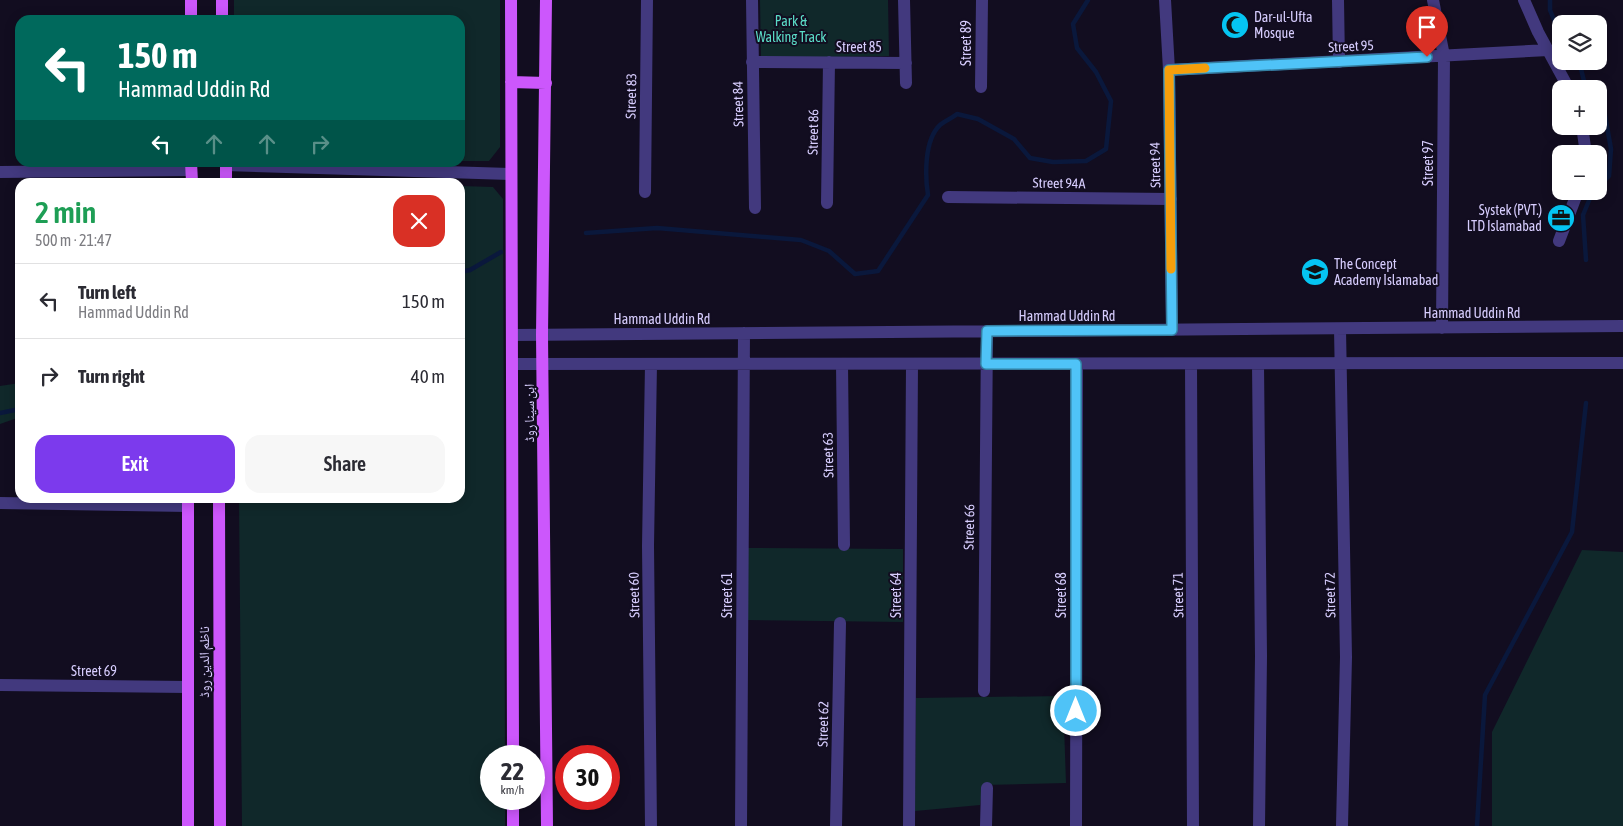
<!DOCTYPE html>
<html lang="en">
<head>
<meta charset="utf-8">
<style>
	:root { --surface:#fff; --page:#f7f7f7; --text:#2b2b33; --muted:#7c7c81; --line:#e1e1e2; --accent:#7c3aed }
	body { margin:0; font-family:"Asap Condensed","Noto Naskh Arabic",sans-serif; background:var(--page); color:var(--text); height:100vh; display:flex; flex-direction:column; font-size:19px; white-space:nowrap }
	* { box-sizing:border-box; margin:0 }
	p { font-size:16px; color:var(--muted) }
	.icon { flex:none; width:28px; height:28px; fill:none; stroke:currentColor; stroke-width:2; stroke-linecap:round; stroke-linejoin:round }
	.map { position:relative; flex:1; overflow:hidden }
	.side { position:absolute; left:15px; top:178px; width:450px; height:325px; display:flex; flex-direction:column; background:var(--surface); border-radius:15px; box-shadow:0 2px 12px #0003 }
	.side>* { flex:none }
	.banner { position:absolute; left:15px; top:15px; width:450px; height:152px; border-radius:15px; box-shadow:0 2px 12px #0003; background:#00695c; color:#fff; overflow:hidden }
	.fabs { position:absolute; left:1552px; top:15px; display:grid; gap:10px }
	.fabs a { display:grid; place-items:center; width:55px; height:55px; border-radius:10px; background:var(--surface); box-shadow:0 2px 12px #0003; font-size:25px }
	.speed { position:absolute; left:480px; top:745px; display:flex; gap:10px; font-size:25px; font-weight:700; text-align:center }
	.speed>* { display:grid; place-content:center; width:65px; height:65px; border-radius:50%; background:var(--surface); box-shadow:0 2px 12px #0003; line-height:1 }
	.speed small { font-size:12px; font-weight:400 }
	.speed .limit { border:8px solid #d22; background:#fff; color:#111 }
	.pin { position:absolute; display:grid; place-items:center; width:42px; height:42px; color:#fff; margin:-51px -21px; border-radius:50% 50% 50% 0; rotate:-45deg; box-shadow:0 0 5px #0007 }
	.pin .icon { rotate:45deg }
	.me { position:absolute; width:55px; margin:-28px; rotate:0deg; stroke-linejoin:round; filter:drop-shadow(0 0 4px #0008) }
	.turn { display:flex; align-items:center; gap:18px; height:105px; padding:0 20px; font-size:22px }
	.turn .icon { width:65px; height:65px; stroke-width:2.5 }
	.turn b { display:block; font-size:35px; line-height:42px }
	.lanes { display:flex; align-items:center; height:48px; padding:0 20px; background:#0003; justify-content:center; gap:25px; direction:ltr }
	.lanes .off { opacity:.35 }
	.round { display:grid; place-items:center; flex:none; width:52px; height:52px; border-radius:15px; background:var(--page) }
	.summary { display:flex; align-items:center; justify-content:space-between; height:85px; padding:0 20px }
	h1 { font-size:30px; font-weight:600; line-height:38px; color:#1e9e55 }
	.action { display:flex; gap:10px; margin-top:auto; padding:10px 20px }
	.action a { flex:1; height:58px; border-radius:15px; background:var(--accent); color:#fff; font-size:20px; font-weight:600; line-height:58px; text-align:center }
	.action a+a { background:var(--page); color:var(--text) }
	ul { padding:0; list-style:none }
	li { display:flex; align-items:center; gap:15px; height:75px; padding:0 20px; border-top:1px solid var(--line) }
	li div { flex:1 }
	li b { display:block; font-size:19px }
	li em { font-style:normal }
	.map>svg:first-child { display:block }
	.green { fill:#10282a }
	.lines { fill:none; stroke-linecap:round; stroke-linejoin:round }
	.stream { stroke:#0a183c; stroke-width:4.5 }
	.minor { stroke:#42397e; stroke-width:12 }
	.major { stroke:#cc57fc; stroke-width:12 }
	.route-casing { stroke:#337fa1; stroke-width:12 }
	.route { stroke:#4fc3f7; stroke-width:9 }
	.slow { stroke:#f59e0b; stroke-width:9 }
	.labels { text-anchor:middle; stroke-width:4; stroke-linejoin:round; paint-order:stroke }
	.poi-label { font-size:14px; fill:#d7cdfe; stroke:#120d20; text-anchor:start }
	.park-label { font-size:14px; fill:#5bdcc7; stroke:#120d20 }
	.street-label { font-size:14px; fill:#d7cdfe; stroke:#120d20 }
</style>
</head>
<body>
<div class="map">
<svg width="1623" height="826" viewBox="0 0 1623 826">
	<rect width="100%" height="100%" fill="#120d20"/>
	<path class="green" d="M234 0H500V147L489 161H460V20H234Z
		M760 0H888L889 56 761 58Z
		M460 186 493 187 503 199 505 756H491V799H505V826H242L239 498H460Z
		M20 383V417L0 424V386Z
		M746 548 903 549V622L746 620Z
		M1582 550 1623 552V826H1492V732Z
		M1063 696 1066 783 983 785 980 805 915 811 916 698Z"/>
	<g class="lines">
		<path class="stream" d="M1550 0V10L1561 37
			M1579 61 1586 89
			M1599 96 1602 98 1611 149 1609 176 1599 186
			M586 233 657 228 801 240 829 251 855 274 878 271 928 195C925 176 924 140 940 125 945 121 952 118 957 114L978 119 1014 139 1030 158 1053 162 1086 161 1106 149 1111 101 1096 72 1077 48 1073 24 1088 0
			M1586 260 1583 215 1593 191
			M460 272 470 270 501 252
			M0 413 20 409
			M1477 826 1485 695 1572 532 1586 403"/>
		<path class="minor" d="M752 0 755 208
			M904 0 906 83
			M1165 0 1169 70 1172 330
			M1338 0 1339 62
			M1433 0 1444 56 1442 328
			M1524 0 1538 32 1569 89
			M752 62 906 63
			M1169 70 1548 50
			M981 87 982 0
			M1582 126 1586 154
			M226 165 511 174
			M0 172 191 170
			M645 192 647 0
			M948 197 1171 199
			M827 203 829 62
			M1559 241 1578 191
			M1340 329 1346 657 1342 826
			M512 335 1623 326
			M512 364 1623 363
			M651 364 648 546 651 826
			M842 364 844 545
			M1191 364 1193 826
			M1258 364 1261 656 1259 826
			M0 503 188 506
			M0 685 188 687
			M984 691 987 331
			M741 826 744 333
			M836 826 840 623
			M909 826 912 364
			M986 826 987 788
			M1076 826 1077 364"/>
		<path class="major" d="M191 0V20
			M222 0V20
			M511 0 513 756
			M546 0 542 335 547 826
			M511 82 546 83
			M191 162 192 182
			M226 182V162
			M188 498V826
			M219 498 220 826
			M513 799V826"/>
	</g>
	<g class="lines">
		<defs>
			<path id="route" d="M1076 711V364H986L987 331 1172 330 1169 70 1427 57"/>
		</defs>
		<use href="#route" class="route-casing"/>
		<use href="#route" class="route"/>
		<path class="slow" d="M1171 269 1169 70 1205 68"/>
	</g>
	<defs>
		<symbol id="mosque-disc" viewBox="-11 -11 22 22"><circle r="9.5" fill="#05c5f2" stroke="#120d20"/><path d="M3.5-4.9A6 6 0 1 0 3.5 4.9A5 5 0 1 1 3.5-4.9Z" fill="#111"/></symbol>
		<symbol id="office-disc" viewBox="-11 -11 22 22"><circle r="9.5" fill="#05c5f2" stroke="#120d20"/><path d="M-6-3h4V-5.5h4V-3h4V5H-6ZM-1-4.5V-3h2v-1.5ZM-6 0V1H6V0Z" fill="#111"/></symbol>
		<symbol id="university-disc" viewBox="-11 -11 22 22"><circle r="9.5" fill="#05c5f2" stroke="#120d20"/><path d="M0-5L7-2L0 1L-7-2ZM-4 1L0 2.5L4 1V4Q0 6-4 4Z" fill="#111"/></symbol>
	</defs>
	<g fill-rule="evenodd">
		<use href="#mosque-disc" x="1219" y="9" width="32" height="32"/>
		<use href="#office-disc" x="1545" y="202" width="32" height="32"/>
		<use href="#university-disc" x="1299" y="256" width="32" height="32"/>
	</g>
	<g class="labels">
		<g class="poi-label">
			<text x="1254" y="22">Dar-ul-Ufta<tspan x="1254" dy="16">Mosque</tspan></text>
			<text x="1542" y="215" text-anchor="end">Systek (PVT.)<tspan x="1542" dy="16">LTD Islamabad</tspan></text>
			<text x="1334" y="269">The Concept<tspan x="1334" dy="16">Academy Islamabad</tspan></text>
		</g>
		<g class="park-label">
			<text x="791" y="26">Park &amp;<tspan x="791" dy="16">Walking Track</tspan></text>
		</g>
		<g class="street-label">
			<text transform="translate(966 43) rotate(-90)" y="5">Street 89</text>
			<text transform="translate(1351 46) rotate(-3)" y="5">Street 95</text>
			<text x="859" y="52">Street 85</text>
			<text transform="translate(631 96) rotate(-89)" y="5">Street 83</text>
			<text transform="translate(738 104) rotate(-91)" y="5">Street 84</text>
			<text transform="translate(813 132) rotate(-89)" y="5">Street 86</text>
			<text transform="translate(1428 163) rotate(-90)" y="5">Street 97</text>
			<text transform="translate(1155 165) rotate(-91)" y="5">Street 94</text>
			<text transform="translate(1059 183) rotate(1)" y="5">Street 94A</text>
			<text x="1472" y="318">Hammad Uddin Rd</text>
			<text x="1067" y="321">Hammad Uddin Rd</text>
			<text x="662" y="324">Hammad Uddin Rd</text>
			<text transform="translate(529 413) rotate(-90)" y="5">ابن سینا روڈ</text>
			<text transform="translate(828 455) rotate(-91)" y="5">Street 63</text>
			<text transform="translate(969 527) rotate(-89)" y="5">Street 66</text>
			<text transform="translate(634 595) rotate(-91)" y="5">Street 60</text>
			<text transform="translate(727 595) rotate(-90)" y="5">Street 61</text>
			<text transform="translate(896 595) rotate(-90)" y="5">Street 64</text>
			<text transform="translate(1061 595) rotate(-90)" y="5">Street 68</text>
			<text transform="translate(1178 595) rotate(-91)" y="5">Street 71</text>
			<text transform="translate(1330 595) rotate(-91)" y="5">Street 72</text>
			<text transform="translate(204 662) rotate(-90)" y="5">ناظم الدین روڈ</text>
			<text x="94" y="676">Street 69</text>
			<text transform="translate(823 724) rotate(-89)" y="5">Street 62</text>
		</g>
	</g>
</svg>
<div class="fabs">
<a><svg class="icon" aria-label="layers" viewBox="0 0 24 24"><path d="M12 4l9 5-9 5-9-5zM3 14l9 5 9-5"/></svg></a>
<a>+</a>
<a>−</a>
</div>
<div class="speed"><div>22<small>km/h</small></div><div class="limit">30</div></div>
<div class="pin" style="left:1427px;top:57px;background:#d93025"><svg class="icon" aria-label="arrive" viewBox="0 0 24 24"><path d="M6 21V4h12l-3 4 3 4H6"/></svg></div>
<svg class="me" style="left:1076px;top:711px" viewBox="-20 -20 40 40"><circle r="17" fill="#4fc3f7" stroke="#fff" stroke-width="3"/><path d="M0-11L8 9 0 5-8 9z" fill="#fff"/></svg>
<div class="banner">
<div class="turn"><svg class="icon" aria-label="left" viewBox="0 0 24 24"><path d="M17 20v-9H6M10 6l-5 5 5 5"/></svg><div><b>150 m</b>Hammad Uddin Rd</div></div>
<div class="lanes"><svg class="icon" aria-label="left" viewBox="0 0 24 24"><path d="M17 20v-9H6M10 6l-5 5 5 5"/></svg><svg class="icon off" aria-label="ahead" viewBox="0 0 24 24"><path d="M12 20V5M6 11l6-6 6 6"/></svg><svg class="icon off" aria-label="ahead" viewBox="0 0 24 24"><path d="M12 20V5M6 11l6-6 6 6"/></svg><svg class="icon off" aria-label="right" viewBox="0 0 24 24"><path d="M7 20v-9h11M14 6l5 5-5 5"/></svg></div>
</div>
<section class="side">
<div class="summary"><div><h1>2 min</h1><p>500 m · 21:47</p></div><a class="round" style="background:#d93025;color:#fff"><svg class="icon" aria-label="close" viewBox="0 0 24 24"><path d="M6 6l12 12M18 6L6 18"/></svg></a></div>
<ul>
<li><svg class="icon" aria-label="left" viewBox="0 0 24 24"><path d="M17 20v-9H6M10 6l-5 5 5 5"/></svg><div><b>Turn left</b><p>Hammad Uddin Rd</p></div><em>150 m</em></li>
<li><svg class="icon" aria-label="right" viewBox="0 0 24 24"><path d="M7 20v-9h11M14 6l5 5-5 5"/></svg><div><b>Turn right</b></div><em>40 m</em></li>
</ul>
<div class="action"><a>Exit</a><a>Share</a></div>
</section>
</div>
</body>
</html>
